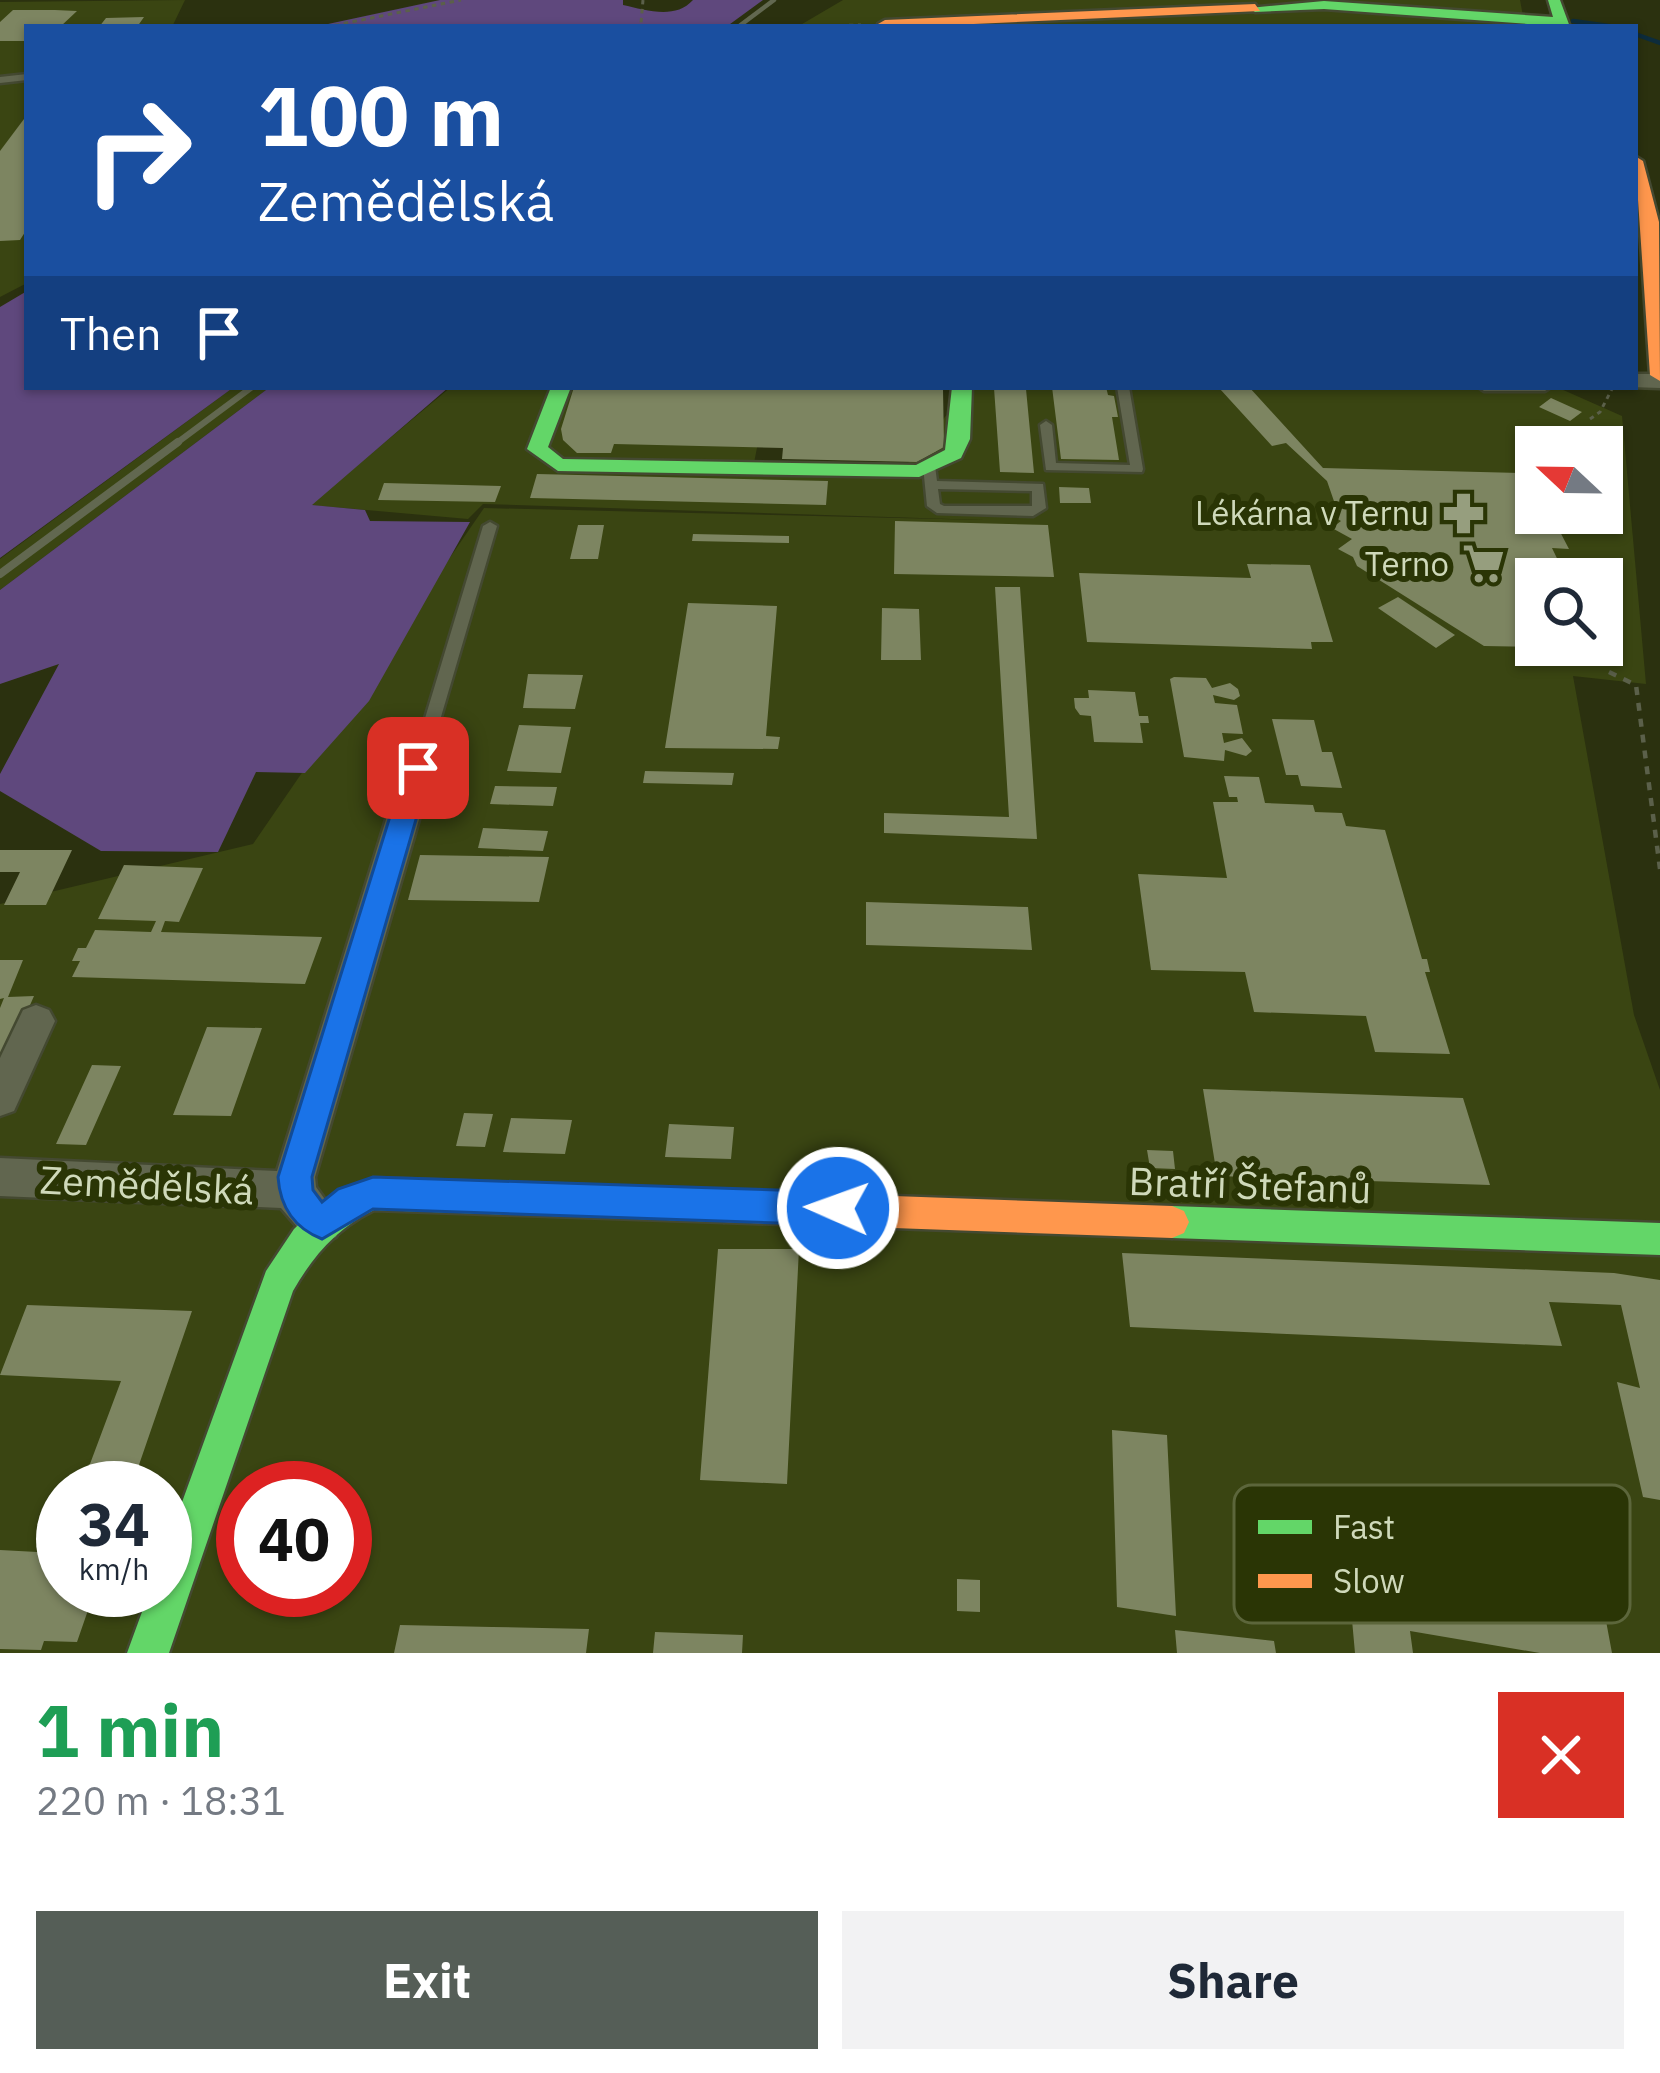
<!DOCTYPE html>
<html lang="en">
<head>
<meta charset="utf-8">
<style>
	:root { --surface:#fff; --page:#f2f2f3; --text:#1f2937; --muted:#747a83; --accent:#555e57 }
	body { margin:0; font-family:"IBM Plex Sans",sans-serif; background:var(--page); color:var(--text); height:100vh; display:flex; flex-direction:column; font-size:45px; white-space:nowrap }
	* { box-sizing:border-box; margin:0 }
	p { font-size:39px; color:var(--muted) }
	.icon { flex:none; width:66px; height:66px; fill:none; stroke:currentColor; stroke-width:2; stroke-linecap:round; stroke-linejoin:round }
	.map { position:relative; height:1653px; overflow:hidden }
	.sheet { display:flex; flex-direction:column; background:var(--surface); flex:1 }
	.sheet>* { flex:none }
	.top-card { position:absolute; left:24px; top:24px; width:1614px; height:366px; border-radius:0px; box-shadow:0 3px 9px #0004; background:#1a4fa0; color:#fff; overflow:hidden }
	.needle { width:78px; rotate:292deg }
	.buttons { position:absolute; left:1515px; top:426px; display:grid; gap:24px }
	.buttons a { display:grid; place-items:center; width:108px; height:108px; border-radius:0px; background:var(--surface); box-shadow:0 3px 9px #0004; font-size:60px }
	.speed { position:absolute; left:36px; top:1461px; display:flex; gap:24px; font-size:60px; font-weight:700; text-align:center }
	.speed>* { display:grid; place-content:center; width:156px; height:156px; border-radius:50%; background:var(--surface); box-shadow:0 3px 9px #0004; line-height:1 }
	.speed small { font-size:30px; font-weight:400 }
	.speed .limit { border:18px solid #d22; background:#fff; color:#111 }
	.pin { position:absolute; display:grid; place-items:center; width:102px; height:102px; color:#fff; margin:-51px; border-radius:24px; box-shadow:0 6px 18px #0006 }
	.me { position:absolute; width:132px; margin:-66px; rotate:272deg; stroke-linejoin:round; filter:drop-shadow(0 0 9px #0008) }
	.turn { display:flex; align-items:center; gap:42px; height:252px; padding:0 36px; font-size:54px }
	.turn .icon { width:156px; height:156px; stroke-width:2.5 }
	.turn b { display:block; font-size:84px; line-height:102px }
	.then { display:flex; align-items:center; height:114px; padding:0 36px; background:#0003; gap:24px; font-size:45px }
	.round { display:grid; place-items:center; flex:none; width:126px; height:126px; border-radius:0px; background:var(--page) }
	.overview { display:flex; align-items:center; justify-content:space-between; height:204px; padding:0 36px }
	h1 { font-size:72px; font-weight:700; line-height:90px; color:#1e9e55 }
	.action { display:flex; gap:24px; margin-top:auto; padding:24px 36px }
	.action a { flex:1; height:138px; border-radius:0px; background:var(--accent); color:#fff; font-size:48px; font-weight:700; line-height:138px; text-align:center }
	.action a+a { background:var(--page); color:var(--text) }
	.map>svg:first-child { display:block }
	.built { fill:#3a4512; fill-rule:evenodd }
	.green { fill:#5f487d }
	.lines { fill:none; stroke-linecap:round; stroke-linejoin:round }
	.stream { stroke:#0d2c3c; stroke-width:4.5 }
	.building { fill:#7d8561 }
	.lane-casing { stroke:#444931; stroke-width:5 }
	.street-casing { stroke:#444931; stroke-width:5 }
	.fast-casing { stroke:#444931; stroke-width:5 }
	.slow-casing { stroke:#444931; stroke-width:5 }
	.path-far1 { stroke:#5b604a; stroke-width:3; stroke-dasharray:4.5 4.5; stroke-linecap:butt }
	.path { stroke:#5b604a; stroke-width:4.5; stroke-dasharray:8 8; stroke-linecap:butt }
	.lane { fill:#61664f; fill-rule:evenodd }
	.street { fill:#61664f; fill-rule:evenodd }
	.fast { fill:#63d668; fill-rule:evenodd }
	.slow { fill:#ff974d; fill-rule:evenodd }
	.rail-far2 { stroke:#626850; stroke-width:4.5 }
	.rail-far1 { stroke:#626850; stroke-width:6 }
	.rail { stroke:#626850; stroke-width:8 }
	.route { fill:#1a73e8; stroke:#114b97; stroke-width:3 }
	.labels { text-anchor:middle; stroke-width:12; stroke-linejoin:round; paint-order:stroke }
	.poi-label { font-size:33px; fill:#cfd9ba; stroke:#2a3505; text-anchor:end }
	.near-street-label { font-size:39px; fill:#cfd9ba; stroke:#2a3505 }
	.key { fill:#2a3505; stroke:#5c663b; stroke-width:3 }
	.key-label { font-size:33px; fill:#cfd9ba }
</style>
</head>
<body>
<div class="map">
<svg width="1660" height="1653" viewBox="0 0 1660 1653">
	<rect width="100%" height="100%" fill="#2b310f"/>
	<path class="built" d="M185 0 172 27H27V283L0 297V2Z
		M843 0H1520L1525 27H797Z
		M234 387H270L0 590V559Z
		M451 387H769L752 473 896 478 969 387 1561 389 1622 416 1646 684 1573 676 1634 1015 1660 1090V1653H0V904L253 844 484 508 983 520 483 504 468 519 310 505ZM1536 447H1602V513H1536ZM1536 579H1602V645H1536ZM63 1488H165V1590H63ZM243 1488H345V1590H243Z"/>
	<path class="green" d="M440 0H623V5C646 10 675 20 693 0H763L726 27H314Z
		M27 291V387H234L0 558V307Z
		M270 387H449L312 505 365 510 370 521 470 522 369 701 305 773 256 772 218 852 101 851 0 791V774L59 664 0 684V590Z"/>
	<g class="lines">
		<path class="stream" d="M1573 21 1616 27
			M1635 34 1660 43"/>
	</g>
	<path class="building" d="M13 10H55L77 11 60 27H27V41H0V22Z
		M144 17 137 27H99L106 18Z
		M27 115V229L20 240 0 241V151Z
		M574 387H939L943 389 944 447 917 462 782 459 783 448 614 444 611 453H577L563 440 561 429Z
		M1052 387H1106L1108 395 1114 396 1118 417H1112L1119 460 1061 459Z
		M1249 387 1323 468 1520 473 1536 480V513H1559L1565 526H1557L1569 549 1552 548 1567 579H1536V647L1484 646 1357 566 1353 557 1338 549 1352 539 1332 528 1341 521 1327 513 1336 507 1327 481 1286 443 1272 446 1220 389Z
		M994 388 1026 389 1034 473 1000 472Z
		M1551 398 1582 412 1570 421 1539 407Z
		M537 474 828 481 826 505 530 498Z
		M384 483 501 486 495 502 378 500Z
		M1059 487 1089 488 1091 503H1060Z
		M895 521 1048 525 1054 577 894 574Z
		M578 525H604L598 559H570Z
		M693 534 789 536V543L692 541Z
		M1247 564 1310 565 1333 642H1311L1312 649 1087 642 1079 573 1251 578Z
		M995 587H1020L1037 839 884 833V813L1009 817Z
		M1398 597 1455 635 1436 648 1378 608Z
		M688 603 777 606 766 736 780 737 778 749 665 748Z
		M882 608 919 609 921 660H881Z
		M528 674 583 675 575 709 523 708Z
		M1174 677 1206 678 1212 688 1230 683 1238 689 1240 696 1234 700 1213 695 1215 703 1237 705 1243 734 1222 733 1224 743 1242 738 1252 751 1246 756 1225 750 1224 761 1184 757 1170 679Z
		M1088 690 1135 692 1139 716H1148L1149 723H1140L1143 743 1094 742 1091 716 1080 715 1075 708 1074 698H1089Z
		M1272 719 1314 720 1322 752H1332L1342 788 1301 786 1298 775H1286Z
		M519 725 571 727 561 773 507 771Z
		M645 771 734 773 732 785 643 783Z
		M1224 776 1259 777 1265 803 1313 805 1315 812 1342 813 1346 826 1385 830 1422 959H1427L1430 972H1425L1450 1054 1375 1052 1366 1016 1254 1012 1245 972 1151 970 1138 874 1227 878 1213 802H1238L1237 797H1229Z
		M495 786 557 787 553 806 490 804Z
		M483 828 548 831 543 851 478 848Z
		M0 850H72L46 905H4L20 872H0Z
		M420 855 549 857 539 902 408 900Z
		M124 865 203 868 179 922 165 921 161 932 322 937 305 984 72 977 80 961H72L78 948H86L95 930 151 932 156 921 98 919Z
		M866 902 1028 907 1032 950 866 945Z
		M0 960H23L8 997 34 996 6 1060H0V1008L4 998 0 999Z
		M207 1027 262 1028 231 1116 173 1115Z
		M92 1065 121 1066 86 1145 56 1144Z
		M1203 1089 1463 1098 1490 1185 1217 1176Z
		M464 1113 493 1114 485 1147 456 1146Z
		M511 1118 572 1120 565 1154 503 1152Z
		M669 1124 734 1127 731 1159 665 1157Z
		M1147 1150 1173 1151 1175 1169 1150 1168Z
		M718 1249H799L787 1484 700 1480Z
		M1122 1253 1614 1273 1660 1280V1500L1643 1497 1617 1382 1640 1388 1621 1305 1549 1302 1562 1346 1130 1327Z
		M27 1305 192 1311 131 1488H81L121 1381 0 1375Z
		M1112 1430 1167 1435 1176 1616 1117 1607Z
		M1342 1509 1398 1515 1403 1561 1601 1594 1612 1653H1540L1410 1631 1413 1653H1355Z
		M63 1536V1590H95L77 1642 44 1641 41 1650 0 1649V1550L56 1553Z
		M957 1579 980 1580V1612L957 1611Z
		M400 1625 492 1627 589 1629 586 1653H394Z
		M1175 1630 1274 1641 1276 1653H1177Z
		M655 1632 743 1635 742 1653H653Z"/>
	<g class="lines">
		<defs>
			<path id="lane" d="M27 74V80L0 83V77Z
				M1117 387H1129L1143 469 1142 472 1046 470 1040 425 1046 421 1052 425 1056 463 1130 465Z
				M1478 387H1551L1545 391H1484Z
				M929 462 935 466 937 481 1043 484 1046 508 1033 516 937 513 927 506 923 466ZM938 489 1032 491V506H944L940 504Z
				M490 522 497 526 426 768 418 774 410 768 483 526Z"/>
			<path id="street" d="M1635 374H1660V388L1631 387H1635Z
				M418 756 429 760 434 768 315 1177 316 1187 342 1223 336 1237 321 1243 306 1237 281 1208 0 1196V1158L277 1171 402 768 407 760Z
				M36 1005 49 1010 55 1021 14 1111 0 1116V1058L23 1010Z"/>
			<path id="fast" d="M1548 0H1560L1570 27 1324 9 1255 12 1249 8 1324 1 1553 17Z
				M551 387H571L548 447 563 459 916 465 945 450 952 387H972L970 439 961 458 919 477 558 471 527 449Z
				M373 1178 724 1190 736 1195 741 1206 736 1217 724 1222 374 1210C337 1228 313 1256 293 1291L169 1653H127L150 1590H165V1549L266 1271 294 1229 317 1207Z
				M1172 1206 1660 1223V1255L1172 1238 1160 1233 1155 1222 1160 1211Z"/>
			<path id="slow" d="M1255 4 1260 11 907 27 878 24 885 20Z
				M1635 156 1643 161 1659 222 1660 381 1650 375Z
				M724 1190 1172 1206 1184 1211 1189 1222 1184 1233 1172 1238 724 1222 712 1217 707 1206 712 1195Z"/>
		</defs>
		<use href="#lane" class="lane-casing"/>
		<use href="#street" class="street-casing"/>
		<use href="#fast" class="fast-casing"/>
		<use href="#slow" class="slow-casing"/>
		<path class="path-far1" d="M643 0 641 23 646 27
			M326 27 461 0
			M795 27 861 25
			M1590 419 1600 412 1613 387
			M1570 445 1577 440"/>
		<path class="path" d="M1568 447 1574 442
			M1532 478 1536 474
			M1609 672 1636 685 1660 869"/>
		<use href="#lane" class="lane"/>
		<use href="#street" class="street"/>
		<use href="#fast" class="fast"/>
		<use href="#slow" class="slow"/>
		<path class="rail-far2" d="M738 27 774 0"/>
		<path class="rail-far1" d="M174 445 252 387"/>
		<path class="rail" d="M0 574 178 442"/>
	</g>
	<path class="route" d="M418 758 431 768 312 1177 313 1190 322 1202 338 1189 373 1177 838 1192 850 1197 855 1208 850 1220 838 1225 373 1209 322 1239C294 1228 280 1206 278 1177L405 768Z"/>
	<defs>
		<symbol id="pharmacy-bare" viewBox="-9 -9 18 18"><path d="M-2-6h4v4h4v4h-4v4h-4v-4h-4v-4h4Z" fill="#969e7e" stroke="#2a3505" stroke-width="2.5" paint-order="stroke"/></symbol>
		<symbol id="supermarket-bare" viewBox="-9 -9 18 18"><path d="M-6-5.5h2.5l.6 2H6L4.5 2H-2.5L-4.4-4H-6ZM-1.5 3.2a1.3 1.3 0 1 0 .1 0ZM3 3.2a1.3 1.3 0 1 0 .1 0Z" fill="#969e7e" stroke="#2a3505" stroke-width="2.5" paint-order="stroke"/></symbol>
	</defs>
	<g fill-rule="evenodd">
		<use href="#pharmacy-bare" x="1434" y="484" width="59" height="59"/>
		<use href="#supermarket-bare" x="1454" y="534" width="59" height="59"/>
	</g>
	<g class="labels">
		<g class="poi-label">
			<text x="1429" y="525">Lékárna v Ternu</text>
			<text x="1449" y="576">Terno</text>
		</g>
		<g class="near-street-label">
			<text transform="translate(147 1185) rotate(3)" y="14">Zemědělská</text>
			<text transform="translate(1250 1185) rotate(2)" y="14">Bratří Štefanů</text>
		</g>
	</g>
	<rect x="1234" y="1485" width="396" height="138" rx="18" class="key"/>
	<rect x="1258" y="1520" width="54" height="14" fill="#63d668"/>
	<rect x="1258" y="1574" width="54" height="14" fill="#ff974d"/>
	<g class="key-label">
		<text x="1333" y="1539">Fast</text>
		<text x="1333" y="1593">Slow</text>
	</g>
</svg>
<div class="buttons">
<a><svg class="needle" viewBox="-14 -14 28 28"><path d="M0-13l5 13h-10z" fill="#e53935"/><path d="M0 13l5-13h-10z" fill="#747a83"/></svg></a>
<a><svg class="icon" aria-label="search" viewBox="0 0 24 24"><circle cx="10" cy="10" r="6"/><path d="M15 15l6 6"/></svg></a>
</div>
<div class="speed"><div>34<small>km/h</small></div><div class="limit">40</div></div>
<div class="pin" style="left:418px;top:768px;background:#d93025"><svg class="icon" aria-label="arrive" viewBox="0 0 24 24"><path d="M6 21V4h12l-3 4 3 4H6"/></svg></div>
<svg class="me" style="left:838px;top:1208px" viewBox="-20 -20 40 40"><circle r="17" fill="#1a73e8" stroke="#fff" stroke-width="3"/><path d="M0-11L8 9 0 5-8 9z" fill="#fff"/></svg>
<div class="top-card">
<div class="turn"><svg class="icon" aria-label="right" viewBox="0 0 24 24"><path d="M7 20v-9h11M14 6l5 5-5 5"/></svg><div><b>100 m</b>Zemědělská</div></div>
<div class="then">Then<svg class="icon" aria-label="arrive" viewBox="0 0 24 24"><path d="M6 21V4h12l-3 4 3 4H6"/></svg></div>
</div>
</div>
<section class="sheet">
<div class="overview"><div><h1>1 min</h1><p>220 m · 18:31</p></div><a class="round" style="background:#d93025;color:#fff"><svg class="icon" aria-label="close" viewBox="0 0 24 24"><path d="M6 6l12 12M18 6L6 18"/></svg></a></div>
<div class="action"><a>Exit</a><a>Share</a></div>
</section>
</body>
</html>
